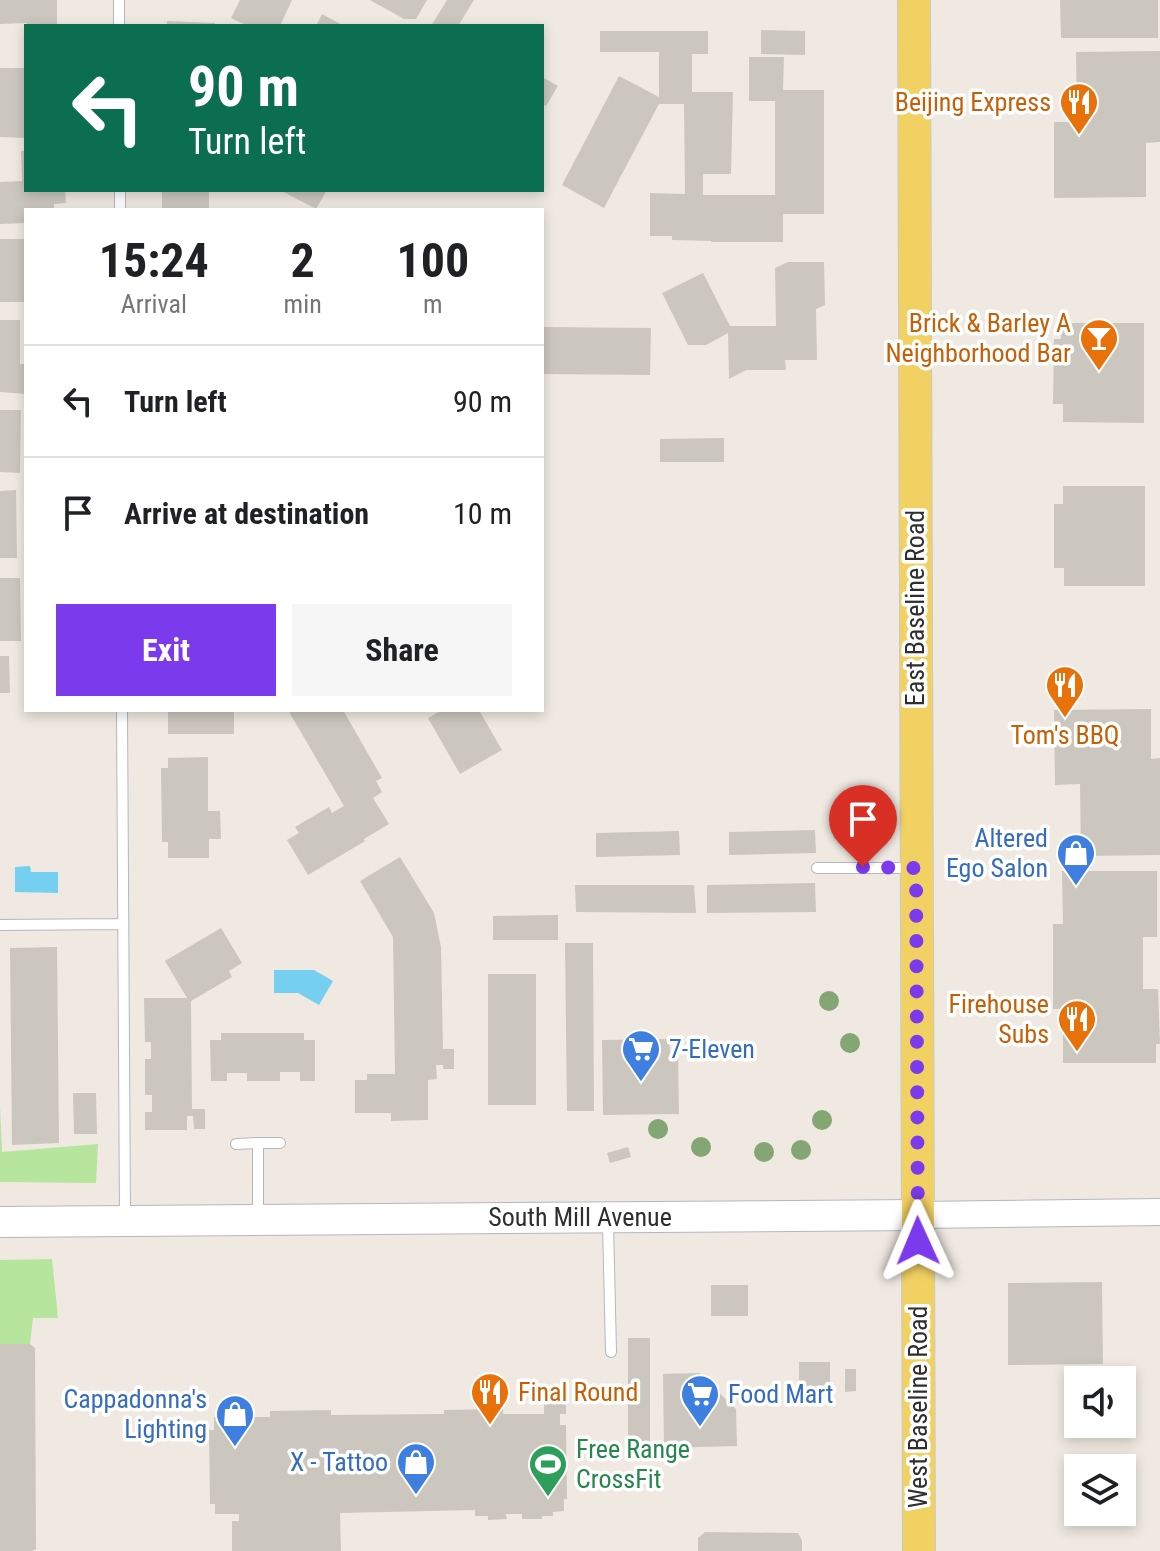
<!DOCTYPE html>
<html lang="en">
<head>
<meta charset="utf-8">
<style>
	:root { --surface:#fff; --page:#f6f6f6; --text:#202124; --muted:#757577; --line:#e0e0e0; --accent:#7c3aed }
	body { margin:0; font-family:"Roboto Condensed",sans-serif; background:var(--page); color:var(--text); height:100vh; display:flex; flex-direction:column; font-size:30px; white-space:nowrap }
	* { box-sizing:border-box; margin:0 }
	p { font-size:26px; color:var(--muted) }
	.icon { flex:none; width:44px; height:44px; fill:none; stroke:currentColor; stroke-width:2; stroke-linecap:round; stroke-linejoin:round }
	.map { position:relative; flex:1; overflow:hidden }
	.drawer { position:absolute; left:24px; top:208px; width:520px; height:504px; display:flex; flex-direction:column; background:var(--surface); border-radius:0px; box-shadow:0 4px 12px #0003 }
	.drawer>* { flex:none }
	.top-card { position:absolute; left:24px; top:24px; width:520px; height:168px; border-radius:0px; box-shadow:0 4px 12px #0003; background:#0b6e4f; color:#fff; overflow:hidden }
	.fabs { position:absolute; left:1064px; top:1366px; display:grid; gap:16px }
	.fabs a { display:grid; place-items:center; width:72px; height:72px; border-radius:0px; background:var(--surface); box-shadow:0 4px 12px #0003; font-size:40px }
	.pin { position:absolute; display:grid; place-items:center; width:68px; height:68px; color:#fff; margin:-82px -34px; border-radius:50% 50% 50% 0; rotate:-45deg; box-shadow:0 0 8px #0007 }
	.pin .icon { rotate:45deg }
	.me { position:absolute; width:88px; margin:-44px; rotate:359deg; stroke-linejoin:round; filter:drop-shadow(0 0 6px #0008) }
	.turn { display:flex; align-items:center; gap:28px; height:168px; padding:0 32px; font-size:36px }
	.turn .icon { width:104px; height:104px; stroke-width:2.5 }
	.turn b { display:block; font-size:56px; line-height:68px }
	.eta { display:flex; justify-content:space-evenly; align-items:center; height:136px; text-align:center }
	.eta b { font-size:48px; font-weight:700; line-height:56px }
	.button { display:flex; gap:16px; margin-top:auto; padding:16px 32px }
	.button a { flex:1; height:92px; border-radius:0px; background:var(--accent); color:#fff; font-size:32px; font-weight:700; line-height:92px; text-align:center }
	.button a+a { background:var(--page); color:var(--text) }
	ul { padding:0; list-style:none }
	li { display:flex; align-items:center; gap:24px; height:112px; padding:0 32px; border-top:2px solid var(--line) }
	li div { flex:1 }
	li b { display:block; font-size:30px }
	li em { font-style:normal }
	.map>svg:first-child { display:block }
	.green { fill:#b6e59e }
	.water { fill:#75cff0 }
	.building { fill:#cbc7bf }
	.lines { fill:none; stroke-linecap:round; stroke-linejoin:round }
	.service-casing { stroke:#b4b7c1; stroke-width:12 }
	.tertiary-casing { stroke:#b4b7c1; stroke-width:28 }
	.secondary-casing { stroke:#b4b7c1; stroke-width:32 }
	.primary-casing { stroke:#c9c9c9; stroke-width:34 }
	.service { stroke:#fff; stroke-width:10 }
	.tertiary { stroke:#fff; stroke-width:26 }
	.secondary { stroke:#fff; stroke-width:30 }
	.primary { stroke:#f2d163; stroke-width:32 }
	.tree { fill:#84a574 }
	.route { stroke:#7c3aed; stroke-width:14; stroke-dasharray:0 25.2 }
	.labels { text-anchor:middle; stroke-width:7; stroke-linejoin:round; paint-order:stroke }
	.food-label { font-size:26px; fill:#c56008; stroke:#fff; text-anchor:end }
	.street-label { font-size:26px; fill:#2e2e2e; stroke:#fff }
	.shop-label { font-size:26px; fill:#366cbe; stroke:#fff; text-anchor:end }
	.leisure-label { font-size:26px; fill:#27864d; stroke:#fff; text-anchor:start }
</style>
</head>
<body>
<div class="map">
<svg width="1160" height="1551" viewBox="0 0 1160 1551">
	<rect width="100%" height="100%" fill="#efe9e1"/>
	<path class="green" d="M0 1106 2 1152 98 1144 96 1183 0 1182Z
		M52 1259 58 1318H33L30 1344H0V1260Z"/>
	<path class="water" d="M30 866 31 872H58V893L15 892V867Z
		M274 970H314L333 981 319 1005 298 993H274Z"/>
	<path class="building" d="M0 0H57V26H27V23L0 24Z
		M240 0H292L280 26H248L231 18Z
		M370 0H427L416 19H404Z
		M447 0H474L458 26H431Z
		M1060 0H1158V38H1061Z
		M322 14 344 26H316Z
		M167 21 215 23V26H167Z
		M761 30 805 31V55L761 54Z
		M600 31H708V54H692V92H733L731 174H703V195H775V101H749V57H784L783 90H824V214H783V242H711V241L672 240V236H650V193L685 194 684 104H659L604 208 562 185 619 76 659 97V52H600Z
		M1160 51V142L1146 143V197L1054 198V122H1077L1076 52Z
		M0 68H26V138L0 137Z
		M542 77 558 86 546 106 542 104Z
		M21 151H26V190H65L66 203 54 204V210H26V223L0 224V182L22 181Z
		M162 190H209V210H162Z
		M280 190H327L316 209Z
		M0 239H26V302H0Z
		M788 262H824L825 305 816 309 817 360H785L786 370H746L729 379 728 333 706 345H688L662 293 703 273 730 326H776L775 268Z
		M0 320H20V364H26V394L0 392Z
		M1061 323H1144V423L1063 422V404H1053L1054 339H1061Z
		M542 327 651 328 650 375 542 374Z
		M0 410H21L20 473 0 472Z
		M724 438V462H660V439Z
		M1063 486H1145V586H1064V568H1054V504H1063Z
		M16 490 17 558H0V491Z
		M0 578H20L21 641H0Z
		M0 656H9L10 693H0Z
		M1151 709V759L1160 758V855L1081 856 1080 784 1055 785 1054 710Z
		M168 710H234V734H168Z
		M288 710H343L382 778 376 781 382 792 373 798 389 824 364 839 365 841 308 875 287 840 299 833 295 827 329 807 332 813 344 806Z
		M442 710H479L502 750 460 774 428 718Z
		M208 757V811H220L221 839H209V858H168V842H162L161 768H168V758Z
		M815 830 816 853 729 855V832Z
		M679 831 680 855 596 857V833Z
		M400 857 434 913 441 947 443 1049H454V1069H443V1065H436L437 1079 428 1080V1120L391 1121V1113H355V1080H367V1074H395L393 937 360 881Z
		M1062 871H1157V937H1143V989H1158L1160 1044H1156V1063H1063V1009H1053V924H1063Z
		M815 883 816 912 707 913V885Z
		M575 885H694L696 913 576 912Z
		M558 915V940H493V916Z
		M221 928 242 963 229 971 232 977 191 1001 192 1109H205V1129H194L193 1116H187V1130H145V1112H152V1095H145V1059H151V1042H145L144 998H187L165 961Z
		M565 943H593L594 1111H567Z
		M57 947 59 1143 12 1145 10 948Z
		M488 974H536V1105H488Z
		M221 1033H304V1040H315V1081H300V1072H280V1081H247V1073H227V1081H211L210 1040H221Z
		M669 1039 670 1051H678L679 1114 603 1115 602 1040Z
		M73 1093H96L97 1134H74Z
		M628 1147 631 1157 610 1163 607 1153Z
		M1102 1282 1103 1364 1008 1365V1283Z
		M711 1285H748V1316H711Z
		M628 1338H650V1447H628Z
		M0 1344H30L35 1348 36 1549 32 1551H0Z
		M799 1362H830V1399H799Z
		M845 1369H856V1391L845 1392Z
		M699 1373 736 1409 737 1446 664 1448 663 1374Z
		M544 1397H566V1414H560V1425H566L567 1499H564V1511L553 1512V1516H542V1519H522V1514H506L507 1519 488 1520V1516H475V1510L340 1513 341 1551H232V1521H239V1514H215V1504H210L209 1430H214V1417H270V1411L331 1410V1415L444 1414V1410L503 1409V1414H544Z
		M705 1532 798 1533 802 1540V1551H698V1538Z"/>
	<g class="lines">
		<defs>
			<path id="service" d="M119 0V26
				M120 190V210
				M122 710 125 1220
				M817 868H911
				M0 925 123 924
				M258 1143H280
				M236 1144 258 1143V1217
				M608 1222 611 1352"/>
			<path id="tertiary" d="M917 1215 1160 1212"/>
			<path id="secondary" d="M0 1222 917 1215"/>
			<path id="primary" d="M914 0 919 1551"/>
		</defs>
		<use href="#service" class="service-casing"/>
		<use href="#tertiary" class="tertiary-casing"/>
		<use href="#secondary" class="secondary-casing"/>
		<use href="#primary" class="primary-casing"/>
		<use href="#service" class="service"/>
		<use href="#tertiary" class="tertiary"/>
		<use href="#secondary" class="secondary"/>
		<use href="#primary" class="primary"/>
	</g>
	<g class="tree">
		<circle cx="829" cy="1001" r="10"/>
		<circle cx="850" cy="1043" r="10"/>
		<circle cx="822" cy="1120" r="10"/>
		<circle cx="658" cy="1129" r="10"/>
		<circle cx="701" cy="1147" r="10"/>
		<circle cx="801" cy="1150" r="10"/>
		<circle cx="764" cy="1152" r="10"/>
	</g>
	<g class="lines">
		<path class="route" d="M863 867 916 868 918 1241"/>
	</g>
	<defs>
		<symbol id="restaurant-pin" viewBox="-11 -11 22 30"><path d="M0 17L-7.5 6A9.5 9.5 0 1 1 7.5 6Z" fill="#e8710a" stroke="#fff"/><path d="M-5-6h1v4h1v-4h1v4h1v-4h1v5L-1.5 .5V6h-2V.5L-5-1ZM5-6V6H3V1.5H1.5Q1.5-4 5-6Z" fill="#fff"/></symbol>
		<symbol id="bar-pin" viewBox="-11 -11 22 30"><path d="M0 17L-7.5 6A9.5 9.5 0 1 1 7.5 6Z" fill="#e8710a" stroke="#fff"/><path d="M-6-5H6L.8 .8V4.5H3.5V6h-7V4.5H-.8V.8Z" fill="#fff"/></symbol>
		<symbol id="shop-pin" viewBox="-11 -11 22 30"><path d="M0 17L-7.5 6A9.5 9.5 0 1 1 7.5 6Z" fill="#3f7fe0" stroke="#fff"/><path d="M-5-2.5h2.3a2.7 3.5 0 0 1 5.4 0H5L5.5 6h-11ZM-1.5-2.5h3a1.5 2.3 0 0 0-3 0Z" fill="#fff"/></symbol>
		<symbol id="supermarket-pin" viewBox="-11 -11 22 30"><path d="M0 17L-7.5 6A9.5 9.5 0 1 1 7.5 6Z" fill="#3f7fe0" stroke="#fff"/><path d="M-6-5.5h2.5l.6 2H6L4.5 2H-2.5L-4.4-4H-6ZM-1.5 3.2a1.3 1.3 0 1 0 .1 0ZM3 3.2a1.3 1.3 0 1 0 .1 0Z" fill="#fff"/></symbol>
		<symbol id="stadium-pin" viewBox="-11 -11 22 30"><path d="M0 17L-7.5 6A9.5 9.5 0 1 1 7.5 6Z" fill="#2e9e5b" stroke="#fff"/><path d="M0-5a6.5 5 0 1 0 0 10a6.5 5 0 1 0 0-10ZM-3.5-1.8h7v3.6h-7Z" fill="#fff"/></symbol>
	</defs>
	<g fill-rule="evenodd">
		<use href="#restaurant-pin" x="1057" y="80" width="44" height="60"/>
		<use href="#bar-pin" x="1077" y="316" width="44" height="60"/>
		<use href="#restaurant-pin" x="1043" y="663" width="44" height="60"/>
		<use href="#shop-pin" x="1054" y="831" width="44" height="60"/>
		<use href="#restaurant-pin" x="1055" y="997" width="44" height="60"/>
		<use href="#supermarket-pin" x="619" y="1027" width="44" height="60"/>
		<use href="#restaurant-pin" x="468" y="1370" width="44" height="60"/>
		<use href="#supermarket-pin" x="678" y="1372" width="44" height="60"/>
		<use href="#shop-pin" x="213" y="1392" width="44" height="60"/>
		<use href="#shop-pin" x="394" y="1440" width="44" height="60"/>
		<use href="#stadium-pin" x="526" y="1442" width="44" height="60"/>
	</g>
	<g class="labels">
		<g class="food-label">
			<text x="1051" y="111">Beijing Express</text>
			<text x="1071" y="332">Brick &amp; Barley A<tspan x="1071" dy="30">Neighborhood Bar</tspan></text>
			<text x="1065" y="744" text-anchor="middle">Tom's BBQ</text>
			<text x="1049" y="1013">Firehouse<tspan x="1049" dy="30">Subs</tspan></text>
			<text x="518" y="1401" text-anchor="start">Final Round</text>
		</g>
		<g class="street-label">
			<text transform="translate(915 608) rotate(-90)" y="9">East Baseline Road</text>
			<text x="580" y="1226">South Mill Avenue</text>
			<text transform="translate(918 1407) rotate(-90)" y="9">West Baseline Road</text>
		</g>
		<g class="shop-label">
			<text x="1048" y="847">Altered<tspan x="1048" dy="30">Ego Salon</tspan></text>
			<text x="669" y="1058" text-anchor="start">7-Eleven</text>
			<text x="728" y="1403" text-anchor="start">Food Mart</text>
			<text x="207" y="1408">Cappadonna's<tspan x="207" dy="30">Lighting</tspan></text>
			<text x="388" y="1471">X - Tattoo</text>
		</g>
		<g class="leisure-label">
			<text x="576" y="1458">Free Range<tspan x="576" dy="30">CrossFit</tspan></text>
		</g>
	</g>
</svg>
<div class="fabs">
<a><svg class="icon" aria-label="sound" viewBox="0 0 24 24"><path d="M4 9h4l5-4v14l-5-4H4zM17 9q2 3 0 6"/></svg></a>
<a><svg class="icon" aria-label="layers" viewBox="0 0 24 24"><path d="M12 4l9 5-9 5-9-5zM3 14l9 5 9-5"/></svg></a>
</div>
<div class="pin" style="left:863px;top:867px;background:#d93025"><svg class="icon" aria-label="arrive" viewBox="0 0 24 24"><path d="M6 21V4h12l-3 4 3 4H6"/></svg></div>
<svg class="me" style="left:918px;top:1241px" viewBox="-20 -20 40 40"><path d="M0-17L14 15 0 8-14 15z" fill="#7c3aed" stroke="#fff" stroke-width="4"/></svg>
<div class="top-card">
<div class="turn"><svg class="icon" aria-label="left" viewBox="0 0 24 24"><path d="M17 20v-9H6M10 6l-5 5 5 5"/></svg><div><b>90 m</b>Turn left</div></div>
</div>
<section class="drawer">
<div class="eta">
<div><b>15:24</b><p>Arrival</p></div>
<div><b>2</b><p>min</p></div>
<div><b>100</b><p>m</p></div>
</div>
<ul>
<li><svg class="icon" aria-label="left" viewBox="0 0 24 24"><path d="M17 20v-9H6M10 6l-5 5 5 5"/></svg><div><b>Turn left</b></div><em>90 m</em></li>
<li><svg class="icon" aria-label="arrive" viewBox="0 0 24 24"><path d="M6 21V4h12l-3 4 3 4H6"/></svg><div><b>Arrive at destination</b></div><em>10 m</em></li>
</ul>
<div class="button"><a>Exit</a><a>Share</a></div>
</section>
</div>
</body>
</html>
